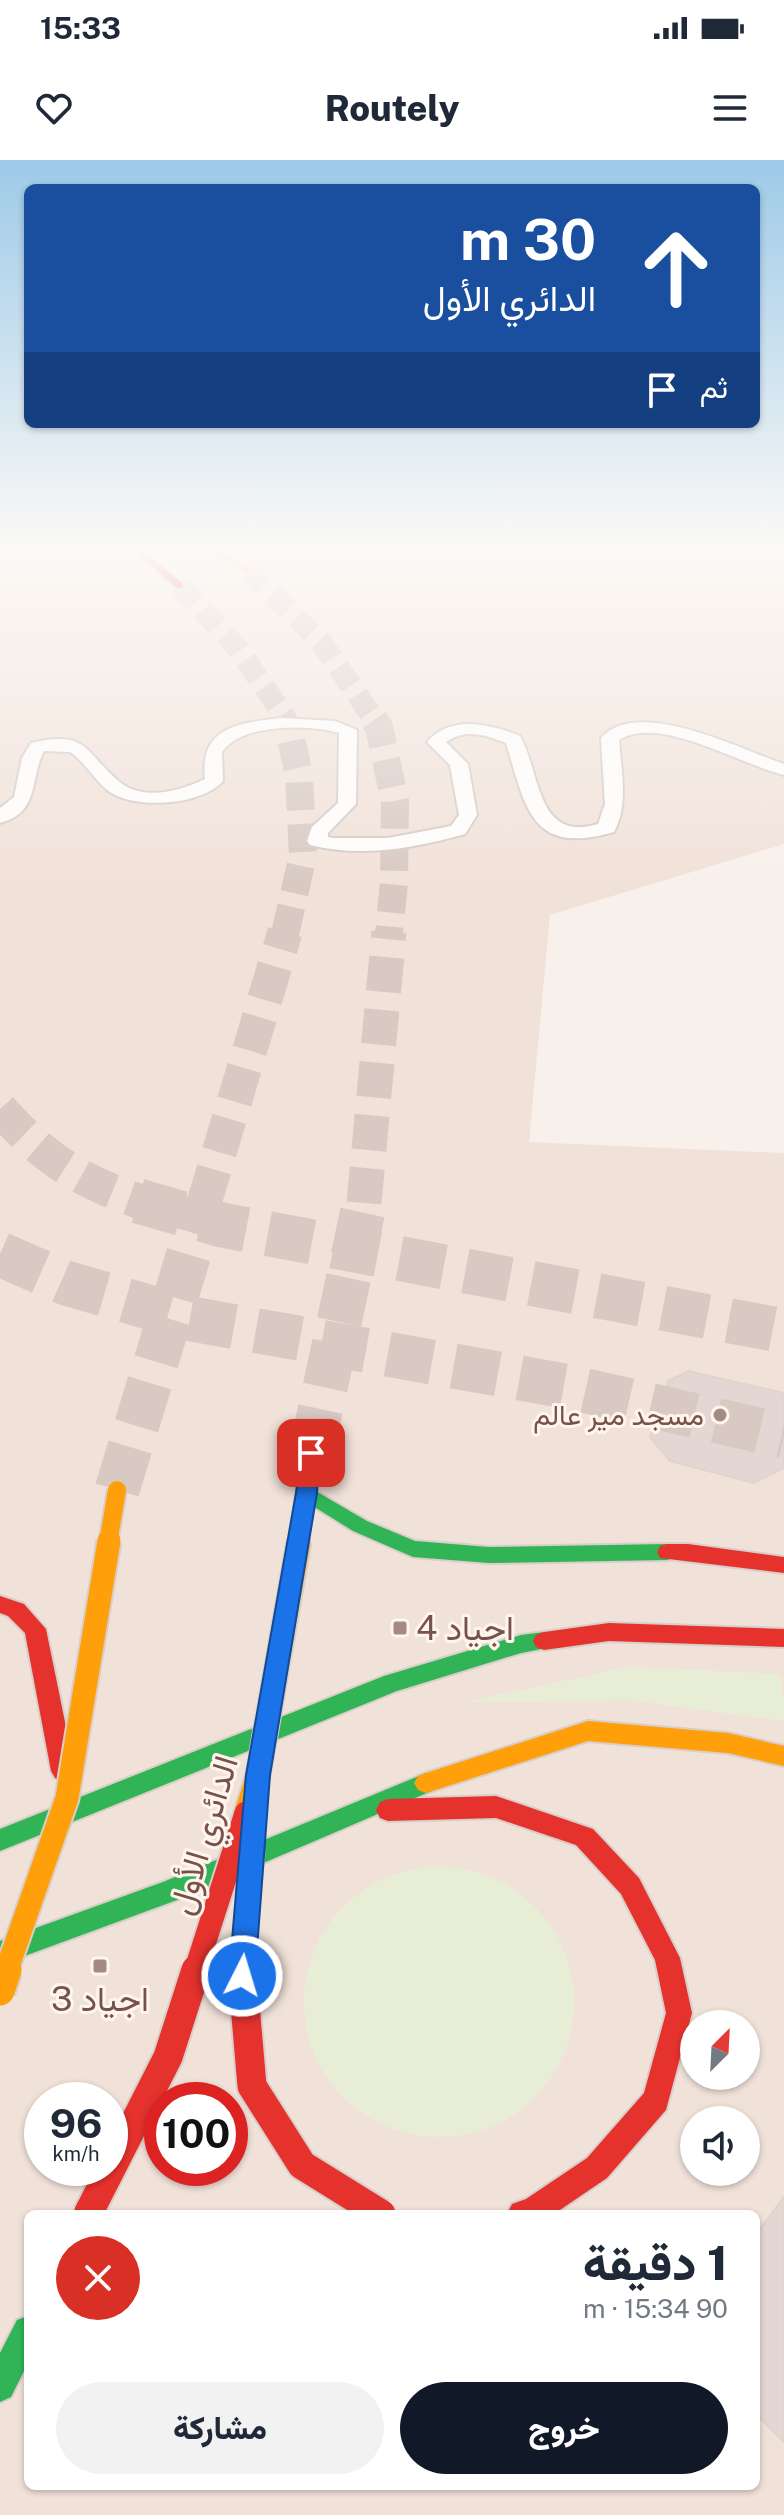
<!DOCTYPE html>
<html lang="ar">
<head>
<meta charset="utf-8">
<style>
	:root { --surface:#fff; --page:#f2f2f3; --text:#1f2937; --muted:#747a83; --accent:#111827 }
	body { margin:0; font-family:"Public Sans",Vazirmatn,sans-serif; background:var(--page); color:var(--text); direction:rtl; height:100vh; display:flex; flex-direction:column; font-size:30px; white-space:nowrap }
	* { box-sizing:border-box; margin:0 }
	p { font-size:26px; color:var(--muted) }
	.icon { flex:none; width:44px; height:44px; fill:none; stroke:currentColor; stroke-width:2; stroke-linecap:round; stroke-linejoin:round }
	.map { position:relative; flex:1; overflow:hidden; direction:ltr }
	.panel { position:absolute; left:24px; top:2050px; width:736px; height:280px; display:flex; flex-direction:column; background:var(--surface); border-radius:12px; box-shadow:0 2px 6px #0004; direction:rtl }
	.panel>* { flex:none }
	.banner { position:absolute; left:24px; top:24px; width:736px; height:244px; border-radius:12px; box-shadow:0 2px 6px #0004; direction:rtl; background:#1a4fa0; color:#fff; overflow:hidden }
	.needle { width:52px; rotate:24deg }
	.buttons { position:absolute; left:680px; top:1850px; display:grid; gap:16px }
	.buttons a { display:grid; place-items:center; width:80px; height:80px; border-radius:50%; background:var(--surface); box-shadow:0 2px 6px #0004; font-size:40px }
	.speed { position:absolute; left:24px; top:1922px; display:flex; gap:16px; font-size:40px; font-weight:700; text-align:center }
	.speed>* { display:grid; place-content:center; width:104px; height:104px; border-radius:50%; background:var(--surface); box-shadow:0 2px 6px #0004; line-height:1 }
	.speed small { font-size:20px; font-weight:400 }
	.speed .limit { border:12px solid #d22; background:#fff; color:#111 }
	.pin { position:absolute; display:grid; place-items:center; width:68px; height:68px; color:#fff; margin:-34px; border-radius:16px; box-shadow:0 4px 12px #0006 }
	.me { position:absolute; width:88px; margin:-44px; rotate:5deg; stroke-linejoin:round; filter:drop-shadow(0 0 6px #0008) }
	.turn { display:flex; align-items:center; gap:28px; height:168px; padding:0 32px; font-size:36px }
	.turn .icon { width:104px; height:104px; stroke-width:2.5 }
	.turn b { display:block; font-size:56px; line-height:68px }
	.then { display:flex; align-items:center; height:76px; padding:0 32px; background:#0003; gap:16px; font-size:30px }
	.round { display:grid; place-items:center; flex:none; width:84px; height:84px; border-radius:42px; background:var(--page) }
	.overview { display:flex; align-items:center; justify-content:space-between; height:136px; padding:0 32px }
	h1 { font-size:48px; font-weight:800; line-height:60px }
	.cta { display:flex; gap:16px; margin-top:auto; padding:16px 32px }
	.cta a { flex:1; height:92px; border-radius:48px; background:var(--accent); color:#fff; font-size:32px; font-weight:800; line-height:92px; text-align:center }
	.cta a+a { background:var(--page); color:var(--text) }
	.status { display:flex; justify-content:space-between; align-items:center; height:56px; padding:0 40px; background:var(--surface); direction:ltr }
	.status svg { height:22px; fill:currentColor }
	header { display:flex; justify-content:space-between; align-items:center; height:104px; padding:0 32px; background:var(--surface); font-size:36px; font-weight:800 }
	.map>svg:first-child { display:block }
	.residential { fill:#f1e2d9; fill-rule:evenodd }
	.green { fill:#e8eed6 }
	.building { fill:#e4d7d3; stroke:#e1d3cd; stroke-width:2 }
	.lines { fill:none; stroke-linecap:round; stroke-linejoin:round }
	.secondary-tunnel-far1 { stroke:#d8c9c3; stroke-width:35; stroke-dasharray:35 18; stroke-linecap:butt }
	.secondary-tunnel { stroke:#d8c9c3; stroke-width:45; stroke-dasharray:45 22; stroke-linecap:butt }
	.highway-tunnel-far3 { stroke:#d8c9c3; stroke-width:22; stroke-dasharray:22 11; stroke-linecap:butt }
	.highway-tunnel-far2 { stroke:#d8c9c3; stroke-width:28; stroke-dasharray:28 14; stroke-linecap:butt }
	.highway-tunnel-far1 { stroke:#d8c9c3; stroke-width:35; stroke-dasharray:35 18; stroke-linecap:butt }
	.highway-tunnel { stroke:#d8c9c3; stroke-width:45; stroke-dasharray:45 22; stroke-linecap:butt }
	.street-casing { stroke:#d6ccc8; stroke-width:4 }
	.fast-casing { stroke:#d9cec9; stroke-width:4 }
	.slow-casing { stroke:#d9cec9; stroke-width:4 }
	.jam-casing { stroke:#d9cec9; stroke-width:4 }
	.street { fill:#fefdfc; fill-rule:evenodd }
	.fast { fill:#30b455; fill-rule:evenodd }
	.slow { fill:#ff9f0a; fill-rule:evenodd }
	.jam { fill:#e5322d; fill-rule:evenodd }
	.slow-bridge-far2-casing { stroke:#d9cec9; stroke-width:22; stroke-linecap:butt }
	.slow-bridge-far1-casing { stroke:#d9cec9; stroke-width:27; stroke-linecap:butt }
	.slow-bridge-casing { stroke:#d9cec9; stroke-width:33; stroke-linecap:butt }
	.jam-bridge-far1-casing { stroke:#d9cec9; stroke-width:27; stroke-linecap:butt }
	.jam-bridge-casing { stroke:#d9cec9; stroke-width:33; stroke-linecap:butt }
	.slow-bridge-far2 { stroke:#ff9f0a; stroke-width:18 }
	.slow-bridge-far1 { stroke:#ff9f0a; stroke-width:23 }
	.slow-bridge { stroke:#ff9f0a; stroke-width:29 }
	.jam-bridge-far1 { stroke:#e5322d; stroke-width:23 }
	.jam-bridge { stroke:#e5322d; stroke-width:29 }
	.route { fill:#1a73e8; stroke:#114b97; stroke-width:2 }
	.poi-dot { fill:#a48a82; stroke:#fff5ed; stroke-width:3 }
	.labels { text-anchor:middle; stroke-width:6; stroke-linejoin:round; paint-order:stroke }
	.poi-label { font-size:28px; fill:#77524a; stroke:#fff5ed; text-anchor:end }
	.near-poi-label { font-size:34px; fill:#77524a; stroke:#fff5ed; text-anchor:start }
	.near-street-label { font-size:34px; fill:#77524a; stroke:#fff5ed }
</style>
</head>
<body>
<div class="status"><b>15:33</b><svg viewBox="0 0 49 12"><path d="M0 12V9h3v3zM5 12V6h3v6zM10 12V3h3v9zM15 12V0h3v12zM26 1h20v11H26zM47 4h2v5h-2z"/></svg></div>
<header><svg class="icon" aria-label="menu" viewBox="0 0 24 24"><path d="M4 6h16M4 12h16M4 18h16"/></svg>Routely<svg class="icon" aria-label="heart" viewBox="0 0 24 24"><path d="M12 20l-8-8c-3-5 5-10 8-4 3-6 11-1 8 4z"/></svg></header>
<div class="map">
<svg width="784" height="2355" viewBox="0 0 784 2355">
	<rect width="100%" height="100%" fill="#f8f1eb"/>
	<path class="residential" d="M0 393H784V684L550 755 529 982 784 993V2355H0ZM694 1864H746V1916H694ZM42 1940H110V2008H42ZM162 1940H230V2008H162ZM694 1960H746V2012H694ZM28 2054H756V2326H28Z"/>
	<path class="green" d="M629 1507 779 1514 784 1537V1561L630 1540 466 1542Z
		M304 1842a135 135 0 1 1 270 0a135 135 0 1 1-270 0Z"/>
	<path class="building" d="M688 1211 784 1233V1308L754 1323 670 1301 650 1277 668 1221Z
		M784 2037V2282L756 2254V2074Z"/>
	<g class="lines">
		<path class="secondary-tunnel-far1" d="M0 949C46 1000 79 1021 144 1043"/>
		<path class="secondary-tunnel" d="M138 1041 222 1065 784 1171
			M0 1094 66 1123 186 1158 565 1226 784 1276"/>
		<path class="highway-tunnel-far3" d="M249 411 321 482 376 562
			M180 426 239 490 288 562"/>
		<path class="highway-tunnel-far2" d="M374 560 379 567 395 642 394 722 389 774
			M285 774 303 695 299 615 287 560"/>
		<path class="highway-tunnel-far1" d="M204 1043 285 772
			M364 1043 389 772"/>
		<path class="highway-tunnel" d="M311 1293 365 1041
			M117 1330 205 1041"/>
		<defs>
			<path id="street" d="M281 558 335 561 357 570 356 644 328 673V677L334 678H388L451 666 459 655 450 605 427 582C451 554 490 564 520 576 541 613 536 683 598 664L605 644 601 578C638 536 741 590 784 604V615C741 605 659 554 619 580 621 610 629 645 614 672 531 696 526 649 506 583 486 575 466 568 446 582L468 604 477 655 465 674C415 688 361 698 310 685L307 681 312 667 338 643 339 573C310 564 241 563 222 592L223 621C202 645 137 650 110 632 95 622 86 602 70 592L44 591C29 619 41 652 0 663V648L14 637 22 598 31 583C89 569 84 593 121 623 144 641 181 631 205 619 199 567 239 563 281 558Z"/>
			<path id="fast" d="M307 1326 367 1361 415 1381 489 1387 667 1384 674 1386 677 1392 674 1398 667 1400 489 1403 413 1397 353 1371 300 1338 297 1333 300 1328Z
				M544 1472 552 1475 555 1481 552 1487 521 1493 397 1531 0 1691V1669L384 1516 521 1475Z
				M426 1613 434 1616 438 1623 434 1630 177 1740 0 1805V1781L163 1722Z
				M28 2156V2203L11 2237 0 2242V2193L17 2160Z"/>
			<path id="slow" d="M215 393H225L253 411 246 413Z
				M588 1561 728 1573 784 1586V1606L728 1593 588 1581 426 1633 418 1630 414 1623 418 1616 426 1613Z"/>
			<path id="jam" d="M136 393H145L183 424V428H177Z
				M667 1384H688L784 1397V1413L660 1398 657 1392 660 1386Z
				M0 1436 24 1444 46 1469 75 1611 71 1618 63 1621 55 1618 51 1611 25 1473 8 1456 0 1453Z
				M609 1463 784 1469V1487L609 1481 544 1490 536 1487 533 1481 536 1475 544 1472Z
				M496 1636 593 1669 639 1718 680 1798 692 1853 666 1950 607 2018 554 2054H507L512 2044 526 2039 587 1998 644 1933 666 1853 655 1800 621 1734 576 1685 496 1658 388 1661 380 1658 376 1650 380 1642 388 1639Z"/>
		</defs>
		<use href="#street" class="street-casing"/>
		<use href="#fast" class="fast-casing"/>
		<use href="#slow" class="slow-casing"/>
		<use href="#jam" class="jam-casing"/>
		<use href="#street" class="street"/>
		<use href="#fast" class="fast"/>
		<use href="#slow" class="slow"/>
		<use href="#jam" class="jam"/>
		<defs>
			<path id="slow-bridge-far2" d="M108 1383 117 1330
				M298 1383 311 1293"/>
			<path id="slow-bridge-far1" d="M246 1653 258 1615 299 1381
				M6 1812 67 1638 109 1381"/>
			<path id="slow-bridge" d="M0 1831 7 1810"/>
			<path id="jam-bridge-far1" d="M195 1812 246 1653
				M242 1812 252 1692"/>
			<path id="jam-bridge" d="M242 1810 252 1926 302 2005 381 2054
				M88 2054 168 1897 196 1810"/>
		</defs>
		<use href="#slow-bridge-far2" class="slow-bridge-far2-casing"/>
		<use href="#slow-bridge-far1" class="slow-bridge-far1-casing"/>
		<use href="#slow-bridge" class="slow-bridge-casing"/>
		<use href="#jam-bridge-far1" class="jam-bridge-far1-casing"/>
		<use href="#jam-bridge" class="jam-bridge-casing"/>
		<use href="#slow-bridge-far2" class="slow-bridge-far2"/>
		<use href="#slow-bridge-far1" class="slow-bridge-far1"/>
		<use href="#slow-bridge" class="slow-bridge"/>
		<use href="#jam-bridge-far1" class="jam-bridge-far1"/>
		<use href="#jam-bridge" class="jam-bridge"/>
	</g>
	<linearGradient id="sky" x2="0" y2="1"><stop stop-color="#9dcae8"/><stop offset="0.54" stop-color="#fcf9f6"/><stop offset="1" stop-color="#fcf9f6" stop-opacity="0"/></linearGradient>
	<rect width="784" height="723" fill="url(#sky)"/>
	<path class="route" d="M311 1285 320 1293 317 1333 270 1615 255 1816 251 1825 242 1828 232 1825 229 1816 246 1615 296 1333 301 1293Z"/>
	<g class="poi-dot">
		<circle cx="720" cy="1255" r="8"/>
		<rect x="392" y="1460" width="16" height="16" rx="4"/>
		<rect x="92" y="1798" width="16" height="16" rx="4"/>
	</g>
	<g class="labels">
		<g class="poi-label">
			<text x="704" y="1265">مسجد مير عالم</text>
		</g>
		<g class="near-poi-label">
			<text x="416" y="1480">اجياد 4</text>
			<text x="100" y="1851" text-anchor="middle">اجياد 3</text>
		</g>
		<g class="near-street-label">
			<text transform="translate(203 1675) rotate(-73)" y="12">الدائري الأول</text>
		</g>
	</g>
</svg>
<div class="buttons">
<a><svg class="needle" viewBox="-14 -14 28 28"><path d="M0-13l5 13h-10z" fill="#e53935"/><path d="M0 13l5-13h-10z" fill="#747a83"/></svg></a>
<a><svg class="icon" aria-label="sound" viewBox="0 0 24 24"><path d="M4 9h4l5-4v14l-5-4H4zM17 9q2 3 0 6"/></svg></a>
</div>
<div class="speed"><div>96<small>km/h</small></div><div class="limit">100</div></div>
<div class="pin" style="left:311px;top:1293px;background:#d93025"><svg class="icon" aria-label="arrive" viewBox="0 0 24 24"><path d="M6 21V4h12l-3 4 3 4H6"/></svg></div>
<svg class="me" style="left:242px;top:1816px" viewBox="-20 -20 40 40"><circle r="17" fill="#1a73e8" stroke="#fff" stroke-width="3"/><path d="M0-11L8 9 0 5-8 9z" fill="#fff"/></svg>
<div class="banner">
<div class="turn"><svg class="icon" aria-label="ahead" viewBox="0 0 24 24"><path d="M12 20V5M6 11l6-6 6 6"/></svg><div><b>30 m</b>الدائري الأول</div></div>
<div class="then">ثم<svg class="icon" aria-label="arrive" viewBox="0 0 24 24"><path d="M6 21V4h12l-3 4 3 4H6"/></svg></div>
</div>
<section class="panel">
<div class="overview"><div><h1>1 دقيقة</h1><p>90 m · 15:34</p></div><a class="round" style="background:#d93025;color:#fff"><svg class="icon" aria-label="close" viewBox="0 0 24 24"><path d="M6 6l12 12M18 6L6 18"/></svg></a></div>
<div class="cta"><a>خروج</a><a>مشاركة</a></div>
</section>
</div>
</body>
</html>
